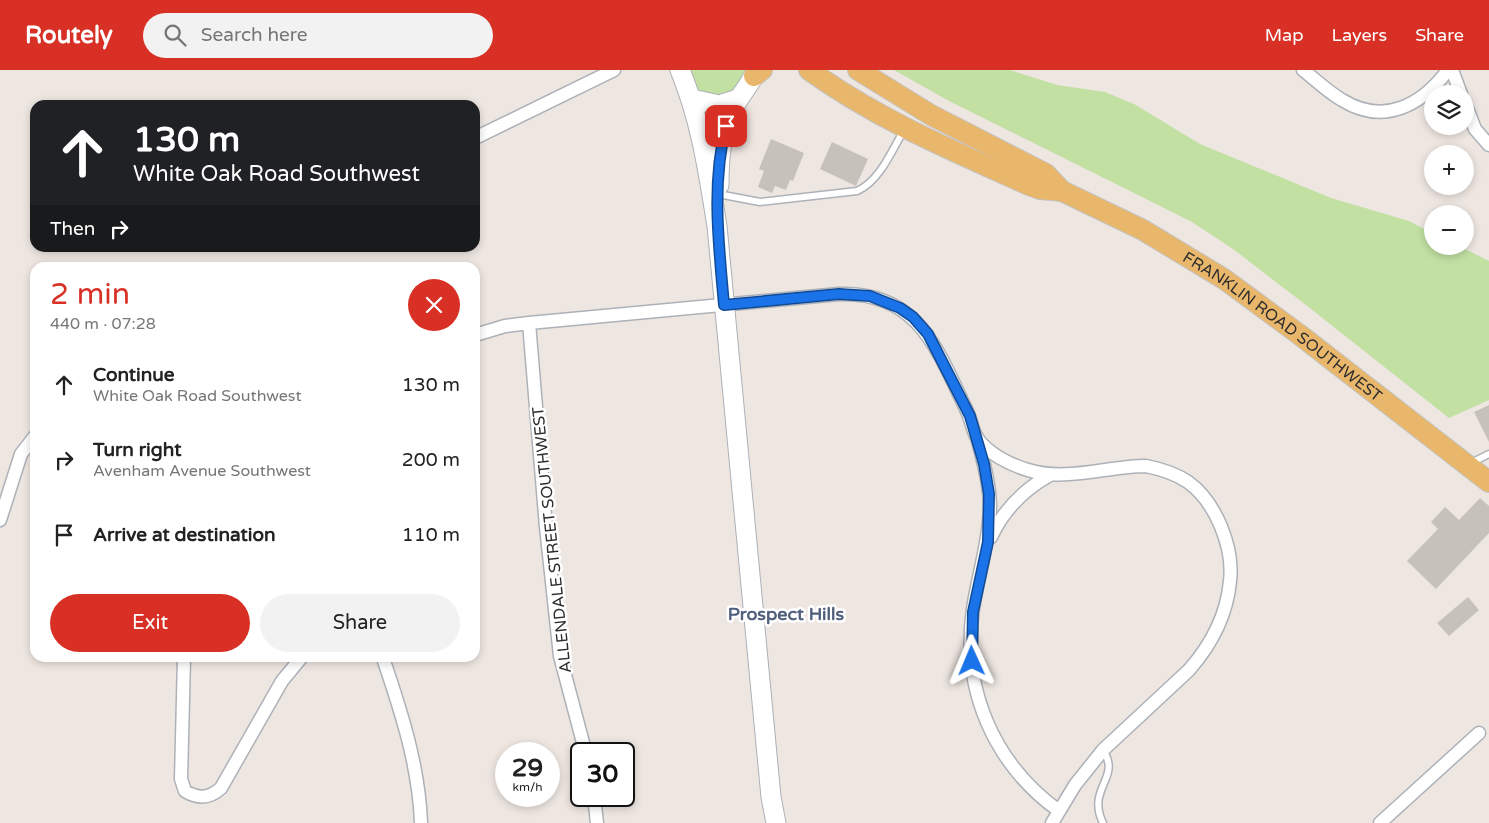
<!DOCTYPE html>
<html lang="en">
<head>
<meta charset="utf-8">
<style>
	:root { --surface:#fff; --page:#f2f2f2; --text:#222; --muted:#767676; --accent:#d93025 }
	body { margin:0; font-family:"Varela Round",sans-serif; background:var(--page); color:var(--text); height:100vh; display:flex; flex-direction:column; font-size:19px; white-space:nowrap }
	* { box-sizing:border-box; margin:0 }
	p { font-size:16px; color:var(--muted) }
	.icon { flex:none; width:28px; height:28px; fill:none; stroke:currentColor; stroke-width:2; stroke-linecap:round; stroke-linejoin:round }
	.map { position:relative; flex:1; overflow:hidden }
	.side { position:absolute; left:30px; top:192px; width:450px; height:400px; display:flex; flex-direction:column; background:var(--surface); border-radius:15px; box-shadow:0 2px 8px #0003 }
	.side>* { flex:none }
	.top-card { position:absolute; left:30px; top:30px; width:450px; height:152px; border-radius:15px; box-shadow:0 2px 8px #0003; background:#202124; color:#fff; overflow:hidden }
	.tools { position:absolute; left:1424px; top:15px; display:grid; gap:10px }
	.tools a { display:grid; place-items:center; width:50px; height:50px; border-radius:50%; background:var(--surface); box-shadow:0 2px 8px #0003; font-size:25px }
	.speed { position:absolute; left:495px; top:672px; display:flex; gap:10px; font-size:25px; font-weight:700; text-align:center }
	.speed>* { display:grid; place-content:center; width:65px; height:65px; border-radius:50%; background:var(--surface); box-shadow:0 2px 8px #0003; line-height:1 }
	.speed small { font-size:12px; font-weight:400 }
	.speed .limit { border:2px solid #111; border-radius:8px; background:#fff; color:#111 }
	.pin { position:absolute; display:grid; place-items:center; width:42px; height:42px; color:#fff; margin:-21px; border-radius:10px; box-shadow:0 2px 8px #0006 }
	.me { position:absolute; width:55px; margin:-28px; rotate:359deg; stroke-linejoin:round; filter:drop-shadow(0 0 4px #0008) }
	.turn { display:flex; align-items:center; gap:18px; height:105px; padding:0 20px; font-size:22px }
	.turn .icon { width:65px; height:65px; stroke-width:2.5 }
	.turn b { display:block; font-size:35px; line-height:42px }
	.then { display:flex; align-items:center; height:48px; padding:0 20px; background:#0003; gap:10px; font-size:19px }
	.round { display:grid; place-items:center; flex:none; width:52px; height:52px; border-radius:26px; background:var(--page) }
	.headline { display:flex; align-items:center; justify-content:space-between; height:85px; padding:0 20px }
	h1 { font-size:30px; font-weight:600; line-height:38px; color:var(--accent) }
	.action { display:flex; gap:10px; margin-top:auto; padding:10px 20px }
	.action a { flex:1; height:58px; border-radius:30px; background:var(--accent); color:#fff; font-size:20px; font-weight:600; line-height:58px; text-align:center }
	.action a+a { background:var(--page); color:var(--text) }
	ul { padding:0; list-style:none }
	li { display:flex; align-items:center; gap:15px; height:75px; padding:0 20px }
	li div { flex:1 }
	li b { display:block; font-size:19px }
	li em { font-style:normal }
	header { display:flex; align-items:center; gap:30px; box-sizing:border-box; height:70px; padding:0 25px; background:var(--accent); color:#fff }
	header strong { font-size:24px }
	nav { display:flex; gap:28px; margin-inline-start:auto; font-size:18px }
	.search { width:350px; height:45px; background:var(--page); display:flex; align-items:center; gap:12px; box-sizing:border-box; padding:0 18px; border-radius:28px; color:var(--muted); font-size:19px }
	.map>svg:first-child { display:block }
	.green { fill:#c1e0a2 }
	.building { fill:#c7c1bc }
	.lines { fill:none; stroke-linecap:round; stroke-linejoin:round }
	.lane-casing { stroke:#adb1b8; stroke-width:9 }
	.street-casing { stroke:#adb1b8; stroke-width:15 }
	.secondary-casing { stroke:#adb1b8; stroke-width:21 }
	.primary-casing { stroke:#c4c4c4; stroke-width:22 }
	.lane { stroke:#fff; stroke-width:6 }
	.street { stroke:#fff; stroke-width:12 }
	.secondary { stroke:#fff; stroke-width:19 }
	.primary { stroke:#e8b76b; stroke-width:20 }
	.route-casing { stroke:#114b97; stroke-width:12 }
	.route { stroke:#1a73e8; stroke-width:9 }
	.labels { text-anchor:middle; stroke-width:5; stroke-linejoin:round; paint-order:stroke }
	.street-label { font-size:16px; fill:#2d2d2d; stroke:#fff }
	.neighbourhood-label { font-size:18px; font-weight:bold; fill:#505f7c; stroke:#fff }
</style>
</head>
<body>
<header>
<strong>Routely</strong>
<div class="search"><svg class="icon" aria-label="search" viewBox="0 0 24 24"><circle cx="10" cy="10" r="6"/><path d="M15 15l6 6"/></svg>Search here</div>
<nav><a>Map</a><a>Layers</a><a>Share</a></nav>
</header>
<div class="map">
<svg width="1489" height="753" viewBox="0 0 1489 753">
	<rect width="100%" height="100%" fill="#eee6e1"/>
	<path class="green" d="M691 0H749L729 28 698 21Z
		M894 0H1010L1057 15 1105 22 1134 34 1200 74 1331 128 1409 151 1432 163V176H1459L1489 191V330L1449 348 1306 235 1233 179 1192 152 949 31Z
		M702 37 726 39 712 76Z"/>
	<path class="building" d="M771 69 804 83 793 111 790 110 786 120 775 116 772 123 758 117 764 101 759 99Z
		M832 72 868 89 856 116 820 99Z
		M1489 335V372L1474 342Z
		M1480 428 1489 436V463L1436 519 1407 491 1438 459 1431 452 1445 437 1459 450Z
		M1468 527 1479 540 1449 566 1437 553Z"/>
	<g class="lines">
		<defs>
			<path id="lane" d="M718 124 760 132 857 121C880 111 892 80 904 60
				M1471 393 1489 384
				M1103 680C1122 708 1086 718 1103 753"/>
			<path id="street" d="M1303 0C1316 10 1328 22 1342 30 1384 56 1422 35 1448 0
				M1452 0 1461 24
				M1465 33 1475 59 1489 75
				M475 68 614 0
				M529 253 546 457 560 586 586 684
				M475 265 505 256 529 253 839 224C918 221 937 279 966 339 971 348 972 360 977 368 988 384 1011 395 1028 400 1065 412 1108 396 1146 396 1161 399 1175 403 1188 412 1216 432 1234 478 1230 511 1227 544 1211 575 1189 600L1103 680 1075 715 1052 753
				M977 367C983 390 990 415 990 438 989 473 978 505 973 539 961 619 994 694 1059 741
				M0 450 21 384 35 366
				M991 467C1004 439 1023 420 1050 405
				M184 588 181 709 185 721C198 729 209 729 221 718L282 611 301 588
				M383 588C401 641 419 696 421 753
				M594 726 597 753
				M1380 753 1479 663"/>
			<path id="secondary" d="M680 0C701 51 708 101 717 156L771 727 776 753
				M692 29 719 35 738 29
				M719 115C719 88 721 61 734 37 741 24 751 13 757 0"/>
			<g id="primary">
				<path d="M809 0C877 49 953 81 1029 115L1040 119 1062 121"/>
				<path id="s1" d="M858 0 931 45 1046 104 1062 121 1143 160 1224 209 1300 265 1489 412"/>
				<path d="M754 6 762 0"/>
			</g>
		</defs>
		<use href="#lane" class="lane-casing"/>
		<use href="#street" class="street-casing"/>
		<use href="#secondary" class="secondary-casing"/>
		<use href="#primary" class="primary-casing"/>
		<use href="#lane" class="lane"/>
		<use href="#street" class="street"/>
		<use href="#secondary" class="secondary"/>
		<use href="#primary" class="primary"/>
	</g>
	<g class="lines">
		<defs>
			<path id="route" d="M726 56C711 115 719 176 724 235L839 224 870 226 900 238 913 247 928 264 970 346 984 394 989 424 988 472 973 542 972 591"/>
		</defs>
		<use href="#route" class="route-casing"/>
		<use href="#route" class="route"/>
	</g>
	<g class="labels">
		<g class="street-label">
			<text dy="6" stroke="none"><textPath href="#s1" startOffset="498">FRANKLIN ROAD SOUTHWEST</textPath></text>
			<text transform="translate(551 470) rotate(-96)" y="6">ALLENDALE STREET SOUTHWEST</text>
		</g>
		<g class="neighbourhood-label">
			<text x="786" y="550">Prospect Hills</text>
		</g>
	</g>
</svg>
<div class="tools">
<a><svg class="icon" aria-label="layers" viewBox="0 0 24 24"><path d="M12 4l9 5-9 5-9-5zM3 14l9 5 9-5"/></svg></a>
<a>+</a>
<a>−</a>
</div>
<div class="speed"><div>29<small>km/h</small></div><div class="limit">30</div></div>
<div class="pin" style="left:726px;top:56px;background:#d93025"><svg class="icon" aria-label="arrive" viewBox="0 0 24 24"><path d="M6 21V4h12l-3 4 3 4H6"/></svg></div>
<svg class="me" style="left:972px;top:591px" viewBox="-20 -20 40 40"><path d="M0-17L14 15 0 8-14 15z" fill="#1a73e8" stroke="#fff" stroke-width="4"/></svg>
<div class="top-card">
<div class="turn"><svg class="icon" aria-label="ahead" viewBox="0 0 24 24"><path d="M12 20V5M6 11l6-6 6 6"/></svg><div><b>130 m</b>White Oak Road Southwest</div></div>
<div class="then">Then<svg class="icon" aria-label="right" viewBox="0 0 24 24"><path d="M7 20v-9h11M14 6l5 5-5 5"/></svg></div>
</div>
<section class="side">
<div class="headline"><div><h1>2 min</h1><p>440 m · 07:28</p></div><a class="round" style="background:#d93025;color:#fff"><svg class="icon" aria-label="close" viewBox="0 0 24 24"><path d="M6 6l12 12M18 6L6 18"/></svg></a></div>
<ul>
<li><svg class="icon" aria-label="ahead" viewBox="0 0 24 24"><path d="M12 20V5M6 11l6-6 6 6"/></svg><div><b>Continue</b><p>White Oak Road Southwest</p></div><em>130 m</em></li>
<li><svg class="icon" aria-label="right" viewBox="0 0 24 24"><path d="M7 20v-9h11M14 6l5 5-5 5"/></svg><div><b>Turn right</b><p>Avenham Avenue Southwest</p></div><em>200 m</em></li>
<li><svg class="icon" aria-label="arrive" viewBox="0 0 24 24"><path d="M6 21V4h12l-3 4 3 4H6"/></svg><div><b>Arrive at destination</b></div><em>110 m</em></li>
</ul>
<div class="action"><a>Exit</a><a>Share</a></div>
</section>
</div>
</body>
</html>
